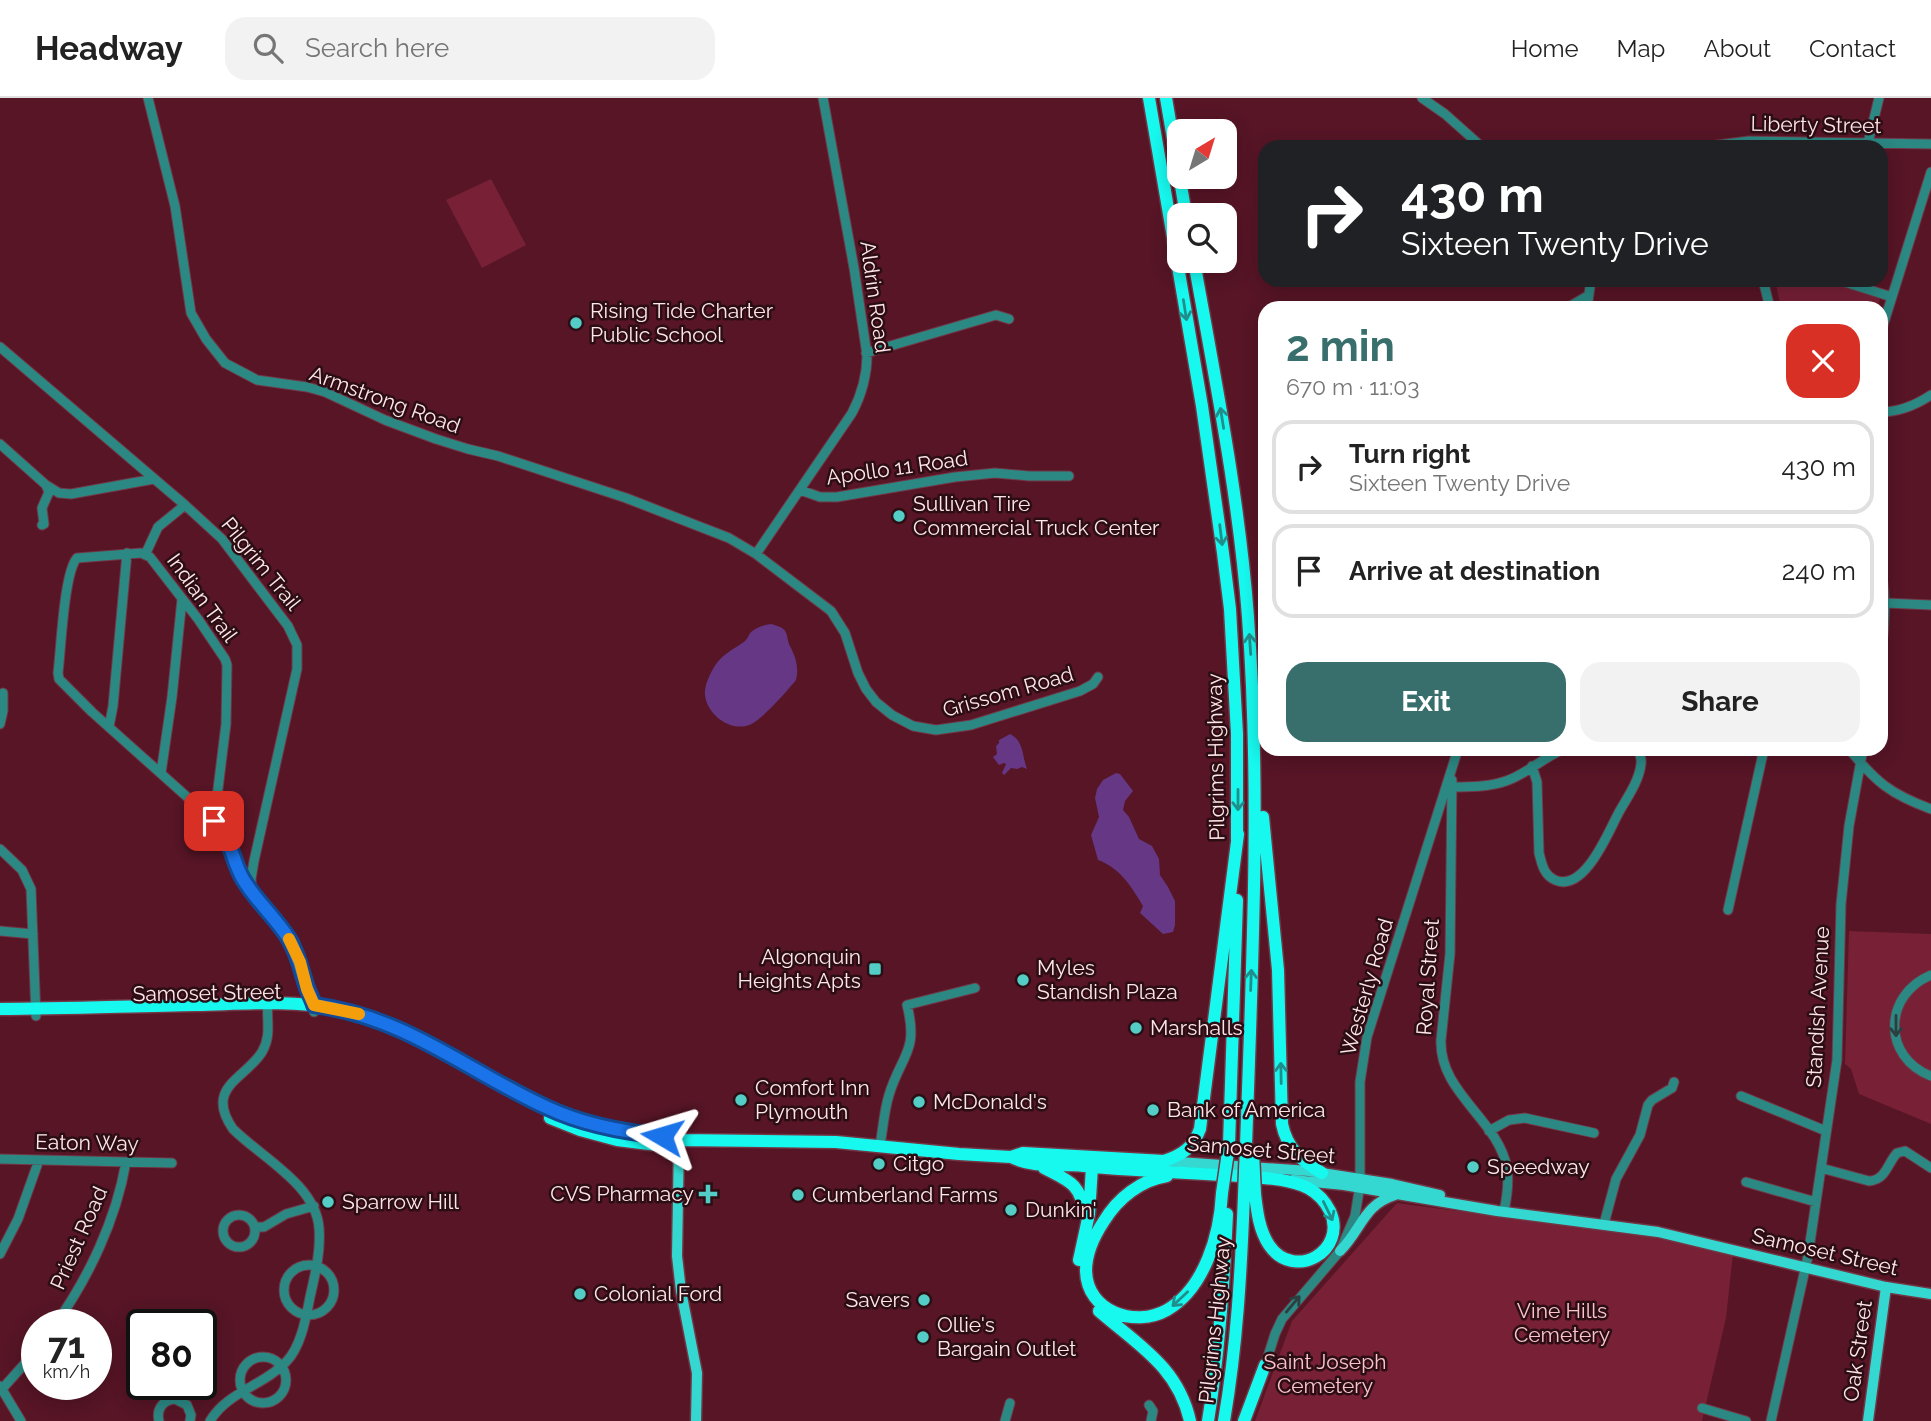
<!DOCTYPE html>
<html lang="en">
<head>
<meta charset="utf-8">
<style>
	:root { --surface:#fff; --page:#f2f2f2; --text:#222; --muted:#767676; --line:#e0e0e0; --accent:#386f6c }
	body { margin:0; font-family:Raleway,sans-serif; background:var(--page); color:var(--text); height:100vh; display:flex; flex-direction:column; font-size:26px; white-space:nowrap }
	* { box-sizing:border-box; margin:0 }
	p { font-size:23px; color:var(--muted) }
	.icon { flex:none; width:38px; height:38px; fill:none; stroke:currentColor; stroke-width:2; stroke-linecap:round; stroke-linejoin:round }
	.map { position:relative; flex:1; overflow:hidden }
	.panel { position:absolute; left:1258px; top:203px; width:630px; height:455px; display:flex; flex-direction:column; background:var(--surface); border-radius:21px; box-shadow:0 4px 18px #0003 }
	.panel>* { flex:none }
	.guide { position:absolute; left:1258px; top:42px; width:630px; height:147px; border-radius:21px; box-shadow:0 4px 18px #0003; background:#202124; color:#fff; overflow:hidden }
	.needle { width:46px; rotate:38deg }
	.controls { position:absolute; left:1167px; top:21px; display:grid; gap:14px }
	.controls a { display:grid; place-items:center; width:70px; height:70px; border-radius:14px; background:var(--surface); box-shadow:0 4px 18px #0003; font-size:35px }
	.speed { position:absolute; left:21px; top:1211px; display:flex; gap:14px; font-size:35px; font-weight:700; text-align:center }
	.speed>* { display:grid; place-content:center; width:91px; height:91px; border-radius:50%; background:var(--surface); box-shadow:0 4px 18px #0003; line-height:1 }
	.speed small { font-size:18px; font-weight:400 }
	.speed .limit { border:4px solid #111; border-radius:10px; background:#fff; color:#111 }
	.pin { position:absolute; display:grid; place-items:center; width:60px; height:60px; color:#fff; margin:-30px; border-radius:14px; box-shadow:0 4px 10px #0006 }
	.me { position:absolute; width:77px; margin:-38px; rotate:277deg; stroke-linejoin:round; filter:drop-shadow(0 0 5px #0008) }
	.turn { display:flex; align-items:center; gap:24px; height:147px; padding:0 28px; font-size:32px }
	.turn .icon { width:91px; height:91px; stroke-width:2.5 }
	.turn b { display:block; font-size:49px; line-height:60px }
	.round { display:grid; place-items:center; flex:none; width:74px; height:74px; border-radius:21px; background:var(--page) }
	.summary { display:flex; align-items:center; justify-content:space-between; height:119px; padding:0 28px }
	h1 { font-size:42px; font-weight:700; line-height:52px; color:var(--accent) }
	.button { display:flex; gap:14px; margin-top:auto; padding:14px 28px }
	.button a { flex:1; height:80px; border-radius:21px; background:var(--accent); color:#fff; font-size:28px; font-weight:700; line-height:80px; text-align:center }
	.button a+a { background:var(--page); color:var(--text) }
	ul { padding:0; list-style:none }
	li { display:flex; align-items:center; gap:21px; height:94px; margin:0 14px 10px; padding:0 14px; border:4px solid var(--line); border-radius:21px }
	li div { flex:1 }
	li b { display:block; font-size:26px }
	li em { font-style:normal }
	header { display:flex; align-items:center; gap:42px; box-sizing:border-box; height:98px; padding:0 35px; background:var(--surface); border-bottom:2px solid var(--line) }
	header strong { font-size:33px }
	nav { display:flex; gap:38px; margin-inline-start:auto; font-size:24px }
	.search { width:490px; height:63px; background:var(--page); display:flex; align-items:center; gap:18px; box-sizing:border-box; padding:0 24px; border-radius:21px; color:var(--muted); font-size:26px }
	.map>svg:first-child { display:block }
	.green { fill:#772036 }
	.water { fill:#653784 }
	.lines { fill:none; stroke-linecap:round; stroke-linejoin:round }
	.minor-casing { stroke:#723645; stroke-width:11 }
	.major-casing { stroke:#723645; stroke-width:13 }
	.highway-casing { stroke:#723645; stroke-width:15 }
	.minor { stroke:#2b8883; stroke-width:9 }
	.major { stroke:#34d8d0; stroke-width:10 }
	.highway { stroke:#17f9ef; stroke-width:12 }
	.highway-bridge-casing { stroke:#723645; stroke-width:15; stroke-linecap:butt }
	.highway-bridge { stroke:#17f9ef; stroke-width:12 }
	.oneway { stroke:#208f8c }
	.oneway2 { stroke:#2b3f40 }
	.route-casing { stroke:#114b97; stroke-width:18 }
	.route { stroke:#1a73e8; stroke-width:12 }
	.slow { stroke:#f59e0b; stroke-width:12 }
	.poi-dot { fill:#54cdc6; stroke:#2b0e14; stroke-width:2.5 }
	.labels { text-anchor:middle; stroke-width:5; stroke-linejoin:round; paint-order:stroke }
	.street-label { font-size:21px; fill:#ffe5e8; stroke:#2b0e14 }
	.poi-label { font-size:21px; fill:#ffe5e8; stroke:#2b0e14; text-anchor:start }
	.park-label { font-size:21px; fill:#fac3ca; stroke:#2b0e14 }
</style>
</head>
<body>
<header>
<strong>Headway</strong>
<div class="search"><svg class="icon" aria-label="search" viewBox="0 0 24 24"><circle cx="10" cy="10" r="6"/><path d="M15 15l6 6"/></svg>Search here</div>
<nav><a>Home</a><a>Map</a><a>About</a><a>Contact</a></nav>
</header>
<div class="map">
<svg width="1931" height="1323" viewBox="0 0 1931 1323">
	<rect width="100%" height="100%" fill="#571526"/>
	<path class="green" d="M491 81 526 147 482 170 446 102Z
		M1775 182H1819L1880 200 1878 210H1781Z
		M1849 833 1931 836V1026L1859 996 1851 971 1845 966Z
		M1397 1105 1651 1139 1733 1156 1726 1220 1702 1323H1255L1292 1223Z"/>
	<path class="water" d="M771 526C792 531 784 537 791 550 796 560 799 570 796 582 788 592 760 624 749 627 731 634 707 617 705 597 704 589 709 578 713 571 720 557 733 552 745 543 749 539 747 539 751 534 757 529 764 527 771 526Z
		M1010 636C1024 643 1022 658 1027 671L1022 669 1017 671 1011 670 1004 677 1002 675 1006 666 1004 665 999 667 993 659 997 656 996 648 999 645V642Z
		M1116 675 1120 676 1133 693 1125 703 1123 712 1129 719 1139 741 1152 748 1159 761 1160 777 1168 789 1175 803V827L1173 834 1163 836 1140 815 1143 808C1131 788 1120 770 1098 762L1091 737 1099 719 1095 700 1097 691 1103 682Z"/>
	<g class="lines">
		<defs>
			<path id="minor" d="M148 0 175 108 191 215 206 241 225 265 257 282 307 289 325 294 385 322 436 341 468 351 498 358 626 400 729 440 756 456 831 513 845 535 858 575 866 591 876 604 892 617 913 628 936 632 971 627 1080 593 1093 586 1098 579
				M1422 0 1445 16 1482 49
				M1702 49 1749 43 1931 46
				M1867 49 1879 0
				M1763 182 1770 210
				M1838 182 1892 199
				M1567 210 1589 197
				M1587 210 1591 182
				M1881 234 1931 74
				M0 249 185 407 222 441 288 528 297 547V571L254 763 251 781 252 792
				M866 255 996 217 1009 221
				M1881 314C1900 314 1916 307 1931 297
				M0 346 46 387 49 394 42 410 44 426 42 427
				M46 387 59 395 71 396 154 381
				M800 392 820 399H837L955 379 995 375 1029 378H1069
				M756 456 852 315C862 296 867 278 867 257L854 170 823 0
				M145 457 158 429 185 407
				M1881 471C1886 499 1886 524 1881 552
				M1885 505 1931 507
				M0 626 3 613V595
				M109 629 113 608 127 455
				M1849 651C1876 684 1890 696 1931 711
				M1532 668 1537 684 1539 755C1542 767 1544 777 1555 782 1584 795 1608 735 1618 716 1626 701 1639 684 1641 666 1642 660 1640 656 1637 651
				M161 675 172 599 182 501
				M1452 682 1450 856 1441 942C1439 995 1498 1021 1507 1070 1509 1084 1507 1099 1504 1113
				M1452 689C1470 689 1488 689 1506 683 1525 677 1544 659 1564 651
				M214 723 226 626 227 567 225 561 198 521 150 459 141 455 77 460C64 474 61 551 58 575L59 581 92 614 214 723C231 738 232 763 243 781 250 792 257 803 266 813 274 823 283 831 290 842 299 857 301 873 306 889 309 898 315 904 314 914
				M0 751 22 772 31 791 36 918
				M1728 812 1764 651
				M0 833 33 836
				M1931 877C1883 897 1882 959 1931 978
				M1741 998 1826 1033
				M1489 1033 1509 1022 1525 1020 1594 1035
				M880 1047C883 1031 884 1013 889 997 901 957 919 954 907 907L975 890
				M0 1061 172 1065
				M1821 1070 1869 1083C1886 1082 1887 1066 1897 1055L1905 1053 1931 1070
				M1746 1084 1816 1104
				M223 1133a16 16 0 1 1 32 0a16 16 0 1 1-32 0Z
				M1604 1126 1616 1081 1640 1037 1648 1007 1652 1002 1672 990 1674 984
				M255 1129H264L286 1116 314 1108
				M0 1156 18 1121 39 1062
				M284 1192a25 25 0 1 1 50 0a25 25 0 1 1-50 0Z
				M55 1227C89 1179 116 1122 126 1064
				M240 1282a23 23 0 1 1 46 0a23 23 0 1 1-46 0Z
				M1264 1271 1275 1236 1282 1221 1340 1153 1355 1118 1360 1087V984L1367 939 1458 651
				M0 1288 21 1323
				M2 1291 37 1252
				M1149 1307 1153 1313 1151 1323
				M1702 1310 1746 1323
				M159 1323C156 1311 163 1302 175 1301L187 1307 191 1317 190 1323
				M210 1323C227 1294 263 1288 286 1264 301 1249 306 1220 310 1199 315 1177 321 1153 319 1130 316 1087 261 1059 233 1031 204 989 245 981 262 954 272 937 266 922 268 905
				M1005 1323 1010 1305
				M1771 1323 1808 1158 1837 962 1841 806 1849 728 1863 651"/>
			<path id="major" d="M679 1042 677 1158 681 1193 697 1275 696 1323
				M1165 1063 1309 1073 1392 1086 1440 1097
				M1293 1082 1344 1087 1497 1113 1658 1134 1886 1189 1931 1196
				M1340 1153C1362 1131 1363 1107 1395 1097
				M1868 1323 1886 1189"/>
			<path id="highway" d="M1149 0 1202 308 1223 455 1230 511 1237 636V742
				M1166 0 1186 117
				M1194 163C1215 281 1239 399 1248 519 1261 695 1252 872 1246 1048
				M1263 719 1278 872 1282 1026C1287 1051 1302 1063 1322 1075
				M0 911C66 911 131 908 197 907 242 906 289 902 334 910 415 926 477 979 550 1011 576 1023 604 1030 632 1034 648 1037 663 1037 679 1042L836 1044 959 1056 1011 1059 1023 1055 1164 1063C1182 1057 1193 1050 1200 1031L1238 736
				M550 1020 580 1032 617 1042 665 1048 679 1042
				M1229 1047 1237 802
				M1011 1059C1035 1071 1059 1065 1084 1068 1136 1073 1188 1075 1240 1078 1262 1080 1287 1080 1308 1090 1317 1095 1325 1103 1330 1113 1348 1153 1294 1184 1269 1147 1259 1132 1257 1113 1255 1096
				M1044 1070C1069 1083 1080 1085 1085 1116
				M1167 1078C1141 1082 1118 1100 1104 1123 1094 1138 1086 1155 1086 1173 1087 1214 1135 1230 1167 1212 1205 1190 1220 1136 1222 1095
				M1079 1162 1089 1116 1092 1069 1095 1063
				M1099 1213C1138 1247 1178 1269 1190 1323
				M1208 1323C1219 1255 1224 1186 1227 1116
				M1224 1323C1237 1248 1241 1173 1244 1097
				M1244 1323 1265 1267"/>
		</defs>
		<use href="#minor" class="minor-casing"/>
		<use href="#major" class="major-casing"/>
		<use href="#highway" class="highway-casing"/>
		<use href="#minor" class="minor"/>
		<use href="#major" class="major"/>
		<use href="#highway" class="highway"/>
		<defs>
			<path id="highway-bridge" d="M1253 1054 1255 1096
				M1222 1095 1229 1047
				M1244 1097 1246 1048"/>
		</defs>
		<use href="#highway-bridge" class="highway-bridge-casing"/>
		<use href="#highway-bridge" class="highway-bridge"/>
	</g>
	<defs><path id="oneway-shaft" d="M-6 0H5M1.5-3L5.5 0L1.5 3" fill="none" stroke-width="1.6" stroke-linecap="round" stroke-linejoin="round" transform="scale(1.75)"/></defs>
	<g class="oneway">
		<use href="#oneway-shaft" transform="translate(1185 212) rotate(81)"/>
		<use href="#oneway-shaft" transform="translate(1222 320) rotate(-99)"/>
		<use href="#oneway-shaft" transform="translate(1221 437) rotate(83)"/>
		<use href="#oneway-shaft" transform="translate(1250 546) rotate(-94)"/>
		<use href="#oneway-shaft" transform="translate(1238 702) rotate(90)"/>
		<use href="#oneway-shaft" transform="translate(1251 882) rotate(-88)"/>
		<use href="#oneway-shaft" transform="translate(1281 975) rotate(-91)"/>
		<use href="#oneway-shaft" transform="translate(1328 1113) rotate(64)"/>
		<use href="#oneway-shaft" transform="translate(1180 1201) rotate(137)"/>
	</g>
	<g class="oneway2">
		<use href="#oneway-shaft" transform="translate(1896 928) rotate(90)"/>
		<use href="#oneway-shaft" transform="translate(1293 1206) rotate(-50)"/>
	</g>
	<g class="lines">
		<defs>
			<path id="route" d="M214 723C231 738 232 763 243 781 256 803 276 820 289 841 298 856 301 871 306 887 308 894 312 900 314 907 409 920 466 973 548 1010 584 1027 623 1034 662 1038"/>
		</defs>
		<use href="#route" class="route-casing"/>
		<use href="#route" class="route"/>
		<path class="slow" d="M289 841 300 864 307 891 314 907 359 916"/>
	</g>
	<g class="poi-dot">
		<circle cx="576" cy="225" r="7"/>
		<circle cx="899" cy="418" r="7"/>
		<rect x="868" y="864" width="14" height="14" rx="3.5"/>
		<circle cx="1023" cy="882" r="7"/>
		<circle cx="1136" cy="930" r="7"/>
		<circle cx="741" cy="1002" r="7"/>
		<circle cx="919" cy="1004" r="7"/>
		<circle cx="1153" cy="1012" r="7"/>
		<circle cx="879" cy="1066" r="7"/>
		<circle cx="1473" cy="1069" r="7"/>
		<path d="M704.5 1085.5h7v7h7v7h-7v7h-7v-7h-7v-7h7z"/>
		<circle cx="798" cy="1097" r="7"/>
		<circle cx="328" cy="1104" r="7"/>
		<circle cx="1011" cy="1112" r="7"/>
		<circle cx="580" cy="1196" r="7"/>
		<circle cx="924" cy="1202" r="7"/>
		<circle cx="923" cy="1239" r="7"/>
	</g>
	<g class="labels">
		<g class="street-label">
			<text transform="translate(1816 27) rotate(1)" y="7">Liberty Street</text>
			<text transform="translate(875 199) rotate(82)" y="7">Aldrin Road</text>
			<text transform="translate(385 302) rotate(20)" y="7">Armstrong Road</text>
			<text transform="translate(897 370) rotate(-8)" y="7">Apollo 11 Road</text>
			<text transform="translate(261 466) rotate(51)" y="7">Pilgrim Trail</text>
			<text transform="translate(202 500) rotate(54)" y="7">Indian Trail</text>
			<text transform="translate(1008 594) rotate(-16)" y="7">Grissom Road</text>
			<text transform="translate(1216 659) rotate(-91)" y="7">Pilgrims Highway</text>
			<text transform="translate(1428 879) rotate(-86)" y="7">Royal Street</text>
			<text transform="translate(1367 889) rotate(-74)" y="7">Westerly Road</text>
			<text transform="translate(207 895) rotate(-1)" y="7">Samoset Street</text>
			<text transform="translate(1818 909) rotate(-87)" y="7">Standish Avenue</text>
			<text transform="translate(87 1045) rotate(1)" y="7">Eaton Way</text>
			<text transform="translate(1261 1052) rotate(5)" y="7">Samoset Street</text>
			<text transform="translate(79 1140) rotate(-66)" y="7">Priest Road</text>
			<text transform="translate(1825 1154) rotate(13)" y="7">Samoset Street</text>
			<text transform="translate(1215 1222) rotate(-84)" y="7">Pilgrims Highway</text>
			<text transform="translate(1858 1253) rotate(-82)" y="7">Oak Street</text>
		</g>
		<g class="poi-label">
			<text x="590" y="220">Rising Tide Charter<tspan x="590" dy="24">Public School</tspan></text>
			<text x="913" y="413">Sullivan Tire<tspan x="913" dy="24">Commercial Truck Center</tspan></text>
			<text x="861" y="866" text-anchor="end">Algonquin<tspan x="861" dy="24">Heights Apts</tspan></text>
			<text x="1037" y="877">Myles<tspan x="1037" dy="24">Standish Plaza</tspan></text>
			<text x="1150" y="937">Marshalls</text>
			<text x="755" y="997">Comfort Inn<tspan x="755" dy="24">Plymouth</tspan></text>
			<text x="933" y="1011">McDonald's</text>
			<text x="1167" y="1019">Bank of America</text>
			<text x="893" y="1073">Citgo</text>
			<text x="1487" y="1076">Speedway</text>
			<text x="694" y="1103" text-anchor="end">CVS Pharmacy</text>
			<text x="812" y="1104">Cumberland Farms</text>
			<text x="342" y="1111">Sparrow Hill</text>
			<text x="1025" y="1119">Dunkin'</text>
			<text x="594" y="1203">Colonial Ford</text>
			<text x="910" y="1209" text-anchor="end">Savers</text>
			<text x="937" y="1234">Ollie's<tspan x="937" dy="24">Bargain Outlet</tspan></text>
		</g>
		<g class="park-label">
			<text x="1562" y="1220">Vine Hills<tspan x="1562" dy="24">Cemetery</tspan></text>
			<text x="1325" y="1271">Saint Joseph<tspan x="1325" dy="24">Cemetery</tspan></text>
		</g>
	</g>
</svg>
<div class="controls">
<a><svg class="needle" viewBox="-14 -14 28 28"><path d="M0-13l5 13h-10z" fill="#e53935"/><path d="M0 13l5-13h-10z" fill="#767676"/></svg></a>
<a><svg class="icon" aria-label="search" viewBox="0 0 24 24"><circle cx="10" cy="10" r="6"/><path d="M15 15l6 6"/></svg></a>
</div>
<div class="speed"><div>71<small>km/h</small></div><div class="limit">80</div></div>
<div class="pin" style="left:214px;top:723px;background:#d93025"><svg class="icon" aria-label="arrive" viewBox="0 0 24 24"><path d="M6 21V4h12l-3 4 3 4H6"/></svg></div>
<svg class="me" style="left:662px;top:1038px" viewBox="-20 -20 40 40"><path d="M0-17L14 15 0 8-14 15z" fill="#1a73e8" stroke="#fff" stroke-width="4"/></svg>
<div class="guide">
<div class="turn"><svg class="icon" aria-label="right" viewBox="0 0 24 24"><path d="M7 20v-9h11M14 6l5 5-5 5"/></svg><div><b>430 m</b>Sixteen Twenty Drive</div></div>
</div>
<section class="panel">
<div class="summary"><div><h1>2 min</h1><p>670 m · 11:03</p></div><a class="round" style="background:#d93025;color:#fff"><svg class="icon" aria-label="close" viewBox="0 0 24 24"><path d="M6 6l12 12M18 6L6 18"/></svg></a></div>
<ul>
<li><svg class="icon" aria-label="right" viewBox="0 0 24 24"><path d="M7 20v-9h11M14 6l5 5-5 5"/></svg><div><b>Turn right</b><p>Sixteen Twenty Drive</p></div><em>430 m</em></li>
<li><svg class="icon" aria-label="arrive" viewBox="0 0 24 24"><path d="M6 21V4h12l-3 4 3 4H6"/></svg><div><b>Arrive at destination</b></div><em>240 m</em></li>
</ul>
<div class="button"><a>Exit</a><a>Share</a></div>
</section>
</div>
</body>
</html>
